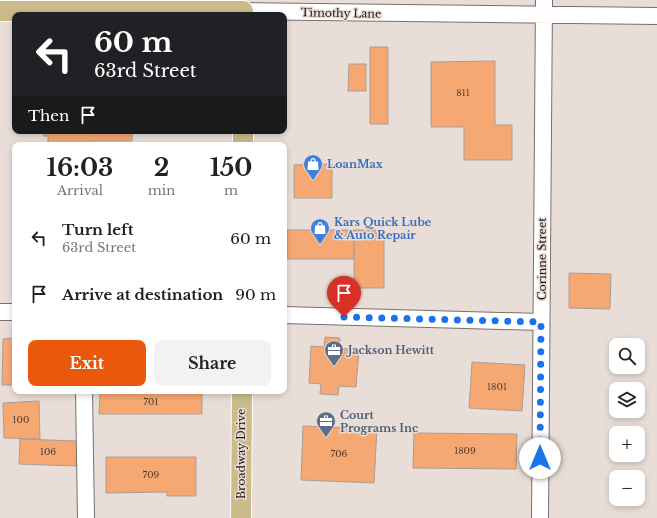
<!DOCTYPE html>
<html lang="en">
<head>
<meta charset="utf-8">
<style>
	:root { --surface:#fff; --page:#f2f2f2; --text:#222; --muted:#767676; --accent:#ea580c }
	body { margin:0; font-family:"Libre Baskerville",serif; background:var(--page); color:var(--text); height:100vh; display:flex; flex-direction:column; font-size:15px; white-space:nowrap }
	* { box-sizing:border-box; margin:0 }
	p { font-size:13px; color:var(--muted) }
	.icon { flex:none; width:22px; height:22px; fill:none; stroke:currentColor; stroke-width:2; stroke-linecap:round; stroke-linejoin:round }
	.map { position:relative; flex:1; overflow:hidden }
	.sheet { position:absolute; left:12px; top:142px; width:275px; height:252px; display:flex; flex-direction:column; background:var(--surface); border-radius:8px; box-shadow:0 2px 6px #0003 }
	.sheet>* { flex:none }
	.hud { position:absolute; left:12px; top:12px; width:275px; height:122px; border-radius:8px; box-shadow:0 2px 6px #0003; background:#202124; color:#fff; overflow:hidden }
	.fabs { position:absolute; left:609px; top:338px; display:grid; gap:8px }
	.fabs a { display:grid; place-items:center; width:36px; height:36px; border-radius:8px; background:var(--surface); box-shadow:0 2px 6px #0003; font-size:20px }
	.pin { position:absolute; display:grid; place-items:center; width:34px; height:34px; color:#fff; margin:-41px -17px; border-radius:50% 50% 50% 0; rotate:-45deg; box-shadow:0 0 4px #0007 }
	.pin .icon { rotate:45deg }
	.me { position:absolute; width:44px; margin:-22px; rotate:0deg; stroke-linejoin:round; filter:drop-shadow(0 0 3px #0008) }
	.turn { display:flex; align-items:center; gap:14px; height:84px; padding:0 16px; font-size:18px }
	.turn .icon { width:52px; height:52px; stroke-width:2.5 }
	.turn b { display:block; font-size:28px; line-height:34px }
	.then { display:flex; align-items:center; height:38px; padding:0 16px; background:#0003; gap:8px; font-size:15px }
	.eta { display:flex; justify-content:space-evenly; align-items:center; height:68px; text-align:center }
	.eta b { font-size:24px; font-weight:800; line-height:28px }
	.primary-button { display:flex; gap:8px; margin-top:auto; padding:8px 16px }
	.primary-button a { flex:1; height:46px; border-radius:8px; background:var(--accent); color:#fff; font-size:16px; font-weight:800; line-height:46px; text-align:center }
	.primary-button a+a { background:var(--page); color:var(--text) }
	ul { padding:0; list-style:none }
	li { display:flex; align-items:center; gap:12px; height:56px; padding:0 16px }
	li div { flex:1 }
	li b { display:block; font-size:15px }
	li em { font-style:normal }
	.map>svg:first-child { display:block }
	.building { fill:#f5a872; stroke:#a89e97 }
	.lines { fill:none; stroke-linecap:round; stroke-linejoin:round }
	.minor-casing { stroke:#7a706a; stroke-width:18 }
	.major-casing { stroke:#fff; stroke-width:22 }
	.minor { stroke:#fff; stroke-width:16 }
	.major { stroke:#ccba8a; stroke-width:20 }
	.route { stroke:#1a73e8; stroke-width:7; stroke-dasharray:0 12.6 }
	.labels { text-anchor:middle; stroke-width:3; stroke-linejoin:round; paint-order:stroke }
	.number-label { font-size:9px; fill:#533d2e }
	.street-label { font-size:11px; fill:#1d1917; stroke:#e9ded7 }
	.shop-label { font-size:11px; font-weight:bold; fill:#366cbe; stroke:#e9ded7; text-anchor:start }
	.service-label { font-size:11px; font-weight:bold; fill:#4e5e75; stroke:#e9ded7; text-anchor:start }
</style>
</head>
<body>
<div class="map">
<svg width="657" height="518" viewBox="0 0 657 518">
	<rect width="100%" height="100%" fill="#e9ded7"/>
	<path class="building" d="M370 47H388V124H370Z
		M495 61V125H512V160H464V127H431V62Z
		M349 64H366V91H348Z
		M44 131H132V141H90V145H48V136H44Z
		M332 164V198H294V165Z
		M287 230H354V259H287Z
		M354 230H384V288H354Z
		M569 273 611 274 610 309 569 308Z
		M325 337 340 338 339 348 359 350 356 387 339 386 338 395 320 394 321 384 309 383 311 346 324 347Z
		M15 338V385H2L3 339Z
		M472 362 525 365 522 411 469 408Z
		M100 391H202V414H99Z
		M39 401 40 439 4 438 3 403Z
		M303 426 377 429 374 483 301 480Z
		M414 433 517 434 516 469 413 468Z
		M20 439 77 441 76 466 19 464Z
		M106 457H196V496H167V492L106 493Z"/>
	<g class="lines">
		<defs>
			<path id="minor" d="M243 11 657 16
				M0 312H15
				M284 315 541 322
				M84 391 86 518
				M540 518 544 0"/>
			<path id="major" d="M0 11H243
				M243 145V131
				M241 518 242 391"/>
		</defs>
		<use href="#minor" class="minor-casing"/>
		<use href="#major" class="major-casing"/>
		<use href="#minor" class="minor"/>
		<use href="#major" class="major"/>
	</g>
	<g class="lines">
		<path class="route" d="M344 317 541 322 540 458"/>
	</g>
	<defs>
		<symbol id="shop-pin" viewBox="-11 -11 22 30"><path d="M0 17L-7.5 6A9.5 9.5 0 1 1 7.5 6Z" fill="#3f7fe0" stroke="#e9ded7"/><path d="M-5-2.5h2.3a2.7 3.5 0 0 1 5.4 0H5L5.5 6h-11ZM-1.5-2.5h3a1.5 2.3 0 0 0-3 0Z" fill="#fff"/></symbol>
		<symbol id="office-pin" viewBox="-11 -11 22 30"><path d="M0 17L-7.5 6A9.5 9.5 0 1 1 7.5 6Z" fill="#5c6f8a" stroke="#e9ded7"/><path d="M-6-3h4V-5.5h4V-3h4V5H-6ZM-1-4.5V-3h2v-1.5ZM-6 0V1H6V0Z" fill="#fff"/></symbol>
	</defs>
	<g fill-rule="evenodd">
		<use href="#shop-pin" x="302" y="153" width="22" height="30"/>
		<use href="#shop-pin" x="309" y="217" width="22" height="30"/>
		<use href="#office-pin" x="323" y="339" width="22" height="30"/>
		<use href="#office-pin" x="315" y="410" width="22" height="30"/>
	</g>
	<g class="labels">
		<g class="number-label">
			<text x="463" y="96">811</text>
			<text x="497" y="390">1801</text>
			<text x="151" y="405">701</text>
			<text x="21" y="423">100</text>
			<text x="465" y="454">1809</text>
			<text x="48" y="455">106</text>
			<text x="339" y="457">706</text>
			<text x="151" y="478">709</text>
		</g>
		<g class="street-label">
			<text transform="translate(341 13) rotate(1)" y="4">Timothy Lane</text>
			<text transform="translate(542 259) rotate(-90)" y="4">Corinne Street</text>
			<text transform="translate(241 454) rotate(-90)" y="4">Broadway Drive</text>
		</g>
		<g class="shop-label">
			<text x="327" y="168">LoanMax</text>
			<text x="334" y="226">Kars Quick Lube<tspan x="334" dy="13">&amp; Auto Repair</tspan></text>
		</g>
		<g class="service-label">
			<text x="348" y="354">Jackson Hewitt</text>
			<text x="340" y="419">Court<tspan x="340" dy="13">Programs Inc</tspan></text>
		</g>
	</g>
</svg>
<div class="fabs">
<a><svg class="icon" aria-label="search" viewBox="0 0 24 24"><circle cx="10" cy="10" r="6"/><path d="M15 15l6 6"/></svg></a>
<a><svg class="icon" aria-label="layers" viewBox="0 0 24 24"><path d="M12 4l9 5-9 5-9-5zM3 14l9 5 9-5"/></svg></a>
<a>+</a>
<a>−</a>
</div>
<div class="pin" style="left:344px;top:317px;background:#d93025"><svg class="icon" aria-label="arrive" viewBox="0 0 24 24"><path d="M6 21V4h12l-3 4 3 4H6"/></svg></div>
<svg class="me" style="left:540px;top:458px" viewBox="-20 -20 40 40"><circle r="19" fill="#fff"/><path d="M0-13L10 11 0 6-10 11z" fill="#1a73e8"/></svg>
<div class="hud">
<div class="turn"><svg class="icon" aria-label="left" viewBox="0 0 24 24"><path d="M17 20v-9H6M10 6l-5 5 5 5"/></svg><div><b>60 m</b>63rd Street</div></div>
<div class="then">Then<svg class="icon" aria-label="arrive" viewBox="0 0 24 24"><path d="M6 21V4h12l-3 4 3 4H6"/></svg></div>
</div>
<section class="sheet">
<div class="eta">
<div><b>16:03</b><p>Arrival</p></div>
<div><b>2</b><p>min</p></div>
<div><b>150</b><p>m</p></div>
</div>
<ul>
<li><svg class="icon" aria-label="left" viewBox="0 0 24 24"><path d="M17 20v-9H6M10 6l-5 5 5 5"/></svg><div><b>Turn left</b><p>63rd Street</p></div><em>60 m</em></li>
<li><svg class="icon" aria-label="arrive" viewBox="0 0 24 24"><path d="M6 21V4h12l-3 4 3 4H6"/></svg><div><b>Arrive at destination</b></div><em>90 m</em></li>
</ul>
<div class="primary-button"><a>Exit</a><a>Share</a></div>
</section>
</div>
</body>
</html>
